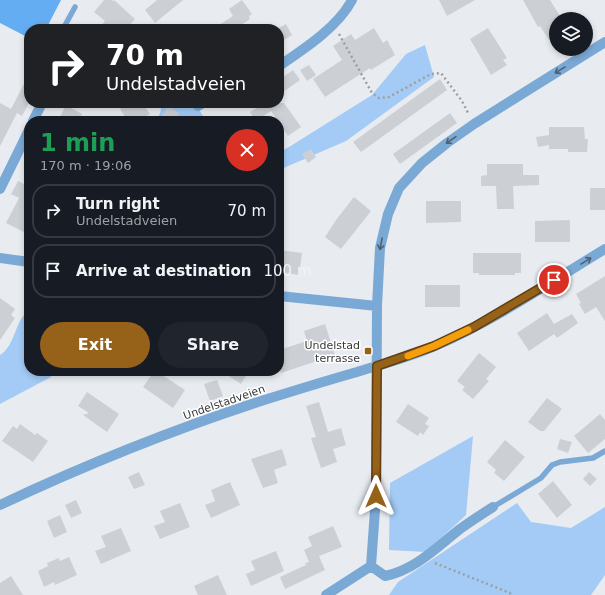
<!DOCTYPE html>
<html lang="en">
<head>
<meta charset="utf-8">
<style>
	:root { --surface:#171b24; --page:#20242c; --text:#f1f3f6; --muted:#9ea1a6; --line:#363941; --accent:#966118 }
	body { margin:0; font-family:"DejaVu Sans",sans-serif; background:var(--page); color:var(--text); height:100vh; display:flex; flex-direction:column; font-size:15px; white-space:nowrap }
	* { box-sizing:border-box; margin:0 }
	p { font-size:13px; color:var(--muted) }
	.icon { flex:none; width:22px; height:22px; fill:none; stroke:currentColor; stroke-width:2; stroke-linecap:round; stroke-linejoin:round }
	.map { position:relative; flex:1; overflow:hidden }
	.drawer { position:absolute; left:24px; top:116px; width:260px; height:260px; display:flex; flex-direction:column; background:var(--surface); border-radius:16px; box-shadow:0 2px 6px #0003 }
	.drawer>* { flex:none }
	.hud { position:absolute; left:24px; top:24px; width:260px; height:84px; border-radius:16px; box-shadow:0 2px 6px #0003; background:#202124; color:#fff; overflow:hidden }
	.fabs { position:absolute; left:549px; top:12px; display:grid; gap:8px }
	.fabs a { display:grid; place-items:center; width:44px; height:44px; border-radius:50%; background:var(--surface); box-shadow:0 2px 6px #0003; font-size:20px }
	.pin { position:absolute; display:grid; place-items:center; width:34px; height:34px; color:#fff; margin:-17px; border:2px solid #fff; border-radius:50%; box-shadow:0 1px 4px #0007 }
	.me { position:absolute; width:44px; margin:-22px; rotate:0deg; stroke-linejoin:round; filter:drop-shadow(0 0 3px #0008) }
	.turn { display:flex; align-items:center; gap:14px; height:84px; padding:0 16px; font-size:18px }
	.turn .icon { width:52px; height:52px; stroke-width:2.5 }
	.turn b { display:block; font-size:28px; line-height:34px }
	.round { display:grid; place-items:center; flex:none; width:42px; height:42px; border-radius:21px; background:var(--page) }
	.summary { display:flex; align-items:center; justify-content:space-between; height:68px; padding:0 16px }
	h1 { font-size:24px; font-weight:700; line-height:30px; color:#1e9e55 }
	.action { display:flex; gap:8px; margin-top:auto; padding:8px 16px }
	.action a { flex:1; height:46px; border-radius:24px; background:var(--accent); color:#fff; font-size:16px; font-weight:700; line-height:46px; text-align:center }
	.action a+a { background:var(--page); color:var(--text) }
	ul { padding:0; list-style:none }
	li { display:flex; align-items:center; gap:12px; height:54px; margin:0 8px 6px; padding:0 8px; border:2px solid var(--line); border-radius:16px }
	li div { flex:1 }
	li b { display:block; font-size:15px }
	li em { font-style:normal }
	.map>svg:first-child { display:block }
	.green { fill:#a3cbf5 }
	.forest { fill:#65adf3 }
	.building { fill:#ccd0d5 }
	.lines { fill:none; stroke-linecap:round; stroke-linejoin:round }
	.path { stroke:#9c9fa2; stroke-width:2.5; stroke-dasharray:2 3; stroke-linecap:butt }
	.service { stroke:#7ba9d6; stroke-width:5.5 }
	.minor { stroke:#7ba9d6; stroke-width:10 }
	.oneway { stroke:#4f6071 }
	.route-casing { stroke:#623f10; stroke-width:10 }
	.route { stroke:#966118; stroke-width:7 }
	.slow { stroke:#f59e0b; stroke-width:7 }
	.poi-dot { fill:#966118; stroke:#fff; stroke-width:1.5 }
	.labels { text-anchor:middle; stroke-width:3; stroke-linejoin:round; paint-order:stroke }
	.poi-label { font-size:11px; fill:#38393b; stroke:#fff; text-anchor:end }
	.street-label { font-size:11px; fill:#38393b; stroke:#fff }
</style>
</head>
<body>
<div class="map">
<svg width="605" height="595" viewBox="0 0 605 595">
	<rect width="100%" height="100%" fill="#e8ecf0"/>
	<path class="green" d="M425 45 434 77 346 141 279 170V152L289 147 372 95 406 54Z
		M159 103H195L206 121H157L161 110Z
		M29 310V371H51V377L0 404V355C16 345 14 321 29 310Z
		M473 436 466 515 426 552 389 550 390 483Z
		M517 503 531 522 571 528 605 507V575L591 595H389L398 582Z"/>
	<path class="forest" d="M0 0H61L46 29H29V38L0 23Z"/>
	<path class="building" d="M104 0H111L113 1 114 0 135 19 126 29H98L105 21 94 12Z
		M157 0H183L155 23 145 10Z
		M242 0 252 14 249 16 250 19 235 29H213L233 16 229 9Z
		M439 0H475L447 16Z
		M523 0H550L562 19H556V36L549 40 540 26 538 27Z
		M286 24 292 35 279 43V29H277Z
		M374 28 383 43 387 40 395 55 371 70 370 68 325 97 313 79 342 60 333 46 351 34 355 40Z
		M488 28 507 58 503 60 507 65 491 75 470 39Z
		M309 65 316 75 307 81 300 70Z
		M293 70 300 80 279 95V80Z
		M29 74V103L22 116 17 113 0 146V103L11 109Z
		M440 79 447 90 361 152 353 142Z
		M129 103H136L139 108 144 105 150 114 138 121H128L120 109Z
		M264 103H284L301 127 288 136 271 111 256 121 250 112Z
		M66 105 82 114 78 121H58Z
		M168 106 179 113 174 121H159Z
		M450 113 457 123 400 164 393 154Z
		M549 127H584L585 139H588L587 152H568V149H549V145L538 147 536 137 549 135Z
		M311 149 316 157 308 163 302 154Z
		M487 164H523V175H539V185L513 186 514 209H497L496 186H481V176L487 175Z
		M29 178V224L24 232 6 223 19 198 11 194 18 181 26 185Z
		M590 188H605V210H590Z
		M354 197 371 211 341 249 325 237 336 220Z
		M426 201H461V222L426 223Z
		M570 220V242H535V221Z
		M279 250 302 253 299 275 279 272Z
		M473 253H521V273H515V275H479V273H473Z
		M605 276V321L596 307 585 314 579 304 581 303 576 294Z
		M425 285H460V307H425Z
		M0 298 15 309 11 315 15 318 0 340Z
		M547 313 554 324 572 314 578 323 557 338 554 334 529 351 517 333Z
		M325 324 335 355 281 373 279 368V350L307 341 304 331Z
		M479 353 496 367 486 379 489 381 473 399 462 390 465 387 457 381Z
		M154 371H156L185 390 173 408 143 387Z
		M221 371H249L241 384Z
		M217 380 223 396 210 401 204 384Z
		M87 392 119 414 107 432 83 415 89 413 78 406Z
		M547 398 562 409 544 431H540L528 422Z
		M319 402 328 432 341 428 346 445 333 449 337 462 321 468 311 438 316 437 306 406Z
		M408 404 429 418 425 424 429 426 423 435 420 432 418 436 396 422Z
		M600 414 605 420V439L588 453 574 436Z
		M20 424 35 435 37 433 48 441 33 462 2 441 13 426 17 429Z
		M560 439 572 442 568 453 557 449Z
		M505 440 525 457 504 481 494 473 496 470 487 462Z
		M282 449 287 465 274 470 278 483 263 488 251 459Z
		M139 472 145 485 134 489 128 477Z
		M589 472 597 479 590 486 583 479Z
		M553 481 572 505 557 518 538 494Z
		M230 482 240 505 211 518 205 505 215 501 211 490Z
		M76 500 82 513 71 518 65 505Z
		M180 503 190 527 160 539 154 526 165 522 160 511Z
		M60 515 67 532 54 538 47 521Z
		M333 526 342 547 319 556 325 570 285 589 280 577 306 565 305 563 309 562 304 550 312 546 308 537Z
		M121 528 131 551 101 564 95 551 106 547 101 536Z
		M276 551 284 571 251 586 246 574 255 570 251 561Z
		M69 557 77 575 55 585 54 582 44 587 38 571 48 566 47 563 59 558 60 561Z
		M218 575 227 595H198L194 586Z
		M11 576 23 595H0V583Z"/>
	<g class="lines">
		<path class="path" d="M339 34 372 93 379 98 389 97 431 74 441 73 462 101 469 115
			M435 563 510 593 511 595"/>
		<path class="service" d="M63 29 75 7
			M493 507 541 478 552 465 560 462 593 458 605 451"/>
		<path class="minor" d="M279 66C304 49 338 27 352 0
			M198 106 203 103
			M33 121 42 103
			M0 189 29 130
			M0 258 29 262
			M279 296 377 306
			M0 505C85 465 172 430 261 401 293 391 325 381 357 372 383 364 410 357 435 346 495 320 549 283 605 249
			M371 566 376 496 377 306 380 248 388 214 399 188 422 163 447 143 474 124 605 42
			M371 566 385 576C415 570 437 547 460 529 471 521 482 514 493 507
			M326 595 371 566"/>
	</g>
	<defs><path id="oneway-shaft" d="M-6 0H5M1.5-3L5.5 0L1.5 3" fill="none" stroke-width="1.6" stroke-linecap="round" stroke-linejoin="round"/></defs>
	<g class="oneway">
		<use href="#oneway-shaft" transform="translate(560 70) rotate(148)"/>
		<use href="#oneway-shaft" transform="translate(451 140) rotate(145)"/>
		<use href="#oneway-shaft" transform="translate(381 244) rotate(101)"/>
		<use href="#oneway-shaft" transform="translate(586 261) rotate(-31)"/>
	</g>
	<g class="lines">
		<defs>
			<path id="route" d="M376 496 377 366 434 346 474 327 554 280"/>
		</defs>
		<use href="#route" class="route-casing"/>
		<use href="#route" class="route"/>
		<path class="slow" d="M408 356 434 346 468 330"/>
	</g>
	<rect class="poi-dot" x="364" y="347" width="8" height="8" rx="2"/>
	<g class="labels">
		<g class="poi-label">
			<text x="360" y="349">Undelstad<tspan x="360" dy="13">terrasse</tspan></text>
		</g>
		<g class="street-label">
			<text transform="translate(224 402) rotate(-19)" y="4">Undelstadveien</text>
		</g>
	</g>
</svg>
<div class="fabs">
<a><svg class="icon" aria-label="layers" viewBox="0 0 24 24"><path d="M12 4l9 5-9 5-9-5zM3 14l9 5 9-5"/></svg></a>
</div>
<div class="pin" style="left:554px;top:280px;background:#d93025"><svg class="icon" aria-label="arrive" viewBox="0 0 24 24"><path d="M6 21V4h12l-3 4 3 4H6"/></svg></div>
<svg class="me" style="left:376px;top:496px" viewBox="-20 -20 40 40"><path d="M0-17L14 15 0 8-14 15z" fill="#966118" stroke="#fff" stroke-width="4"/></svg>
<div class="hud">
<div class="turn"><svg class="icon" aria-label="right" viewBox="0 0 24 24"><path d="M7 20v-9h11M14 6l5 5-5 5"/></svg><div><b>70 m</b>Undelstadveien</div></div>
</div>
<section class="drawer">
<div class="summary"><div><h1>1 min</h1><p>170 m · 19:06</p></div><a class="round" style="background:#d93025;color:#fff"><svg class="icon" aria-label="close" viewBox="0 0 24 24"><path d="M6 6l12 12M18 6L6 18"/></svg></a></div>
<ul>
<li><svg class="icon" aria-label="right" viewBox="0 0 24 24"><path d="M7 20v-9h11M14 6l5 5-5 5"/></svg><div><b>Turn right</b><p>Undelstadveien</p></div><em>70 m</em></li>
<li><svg class="icon" aria-label="arrive" viewBox="0 0 24 24"><path d="M6 21V4h12l-3 4 3 4H6"/></svg><div><b>Arrive at destination</b></div><em>100 m</em></li>
</ul>
<div class="action"><a>Exit</a><a>Share</a></div>
</section>
</div>
</body>
</html>
